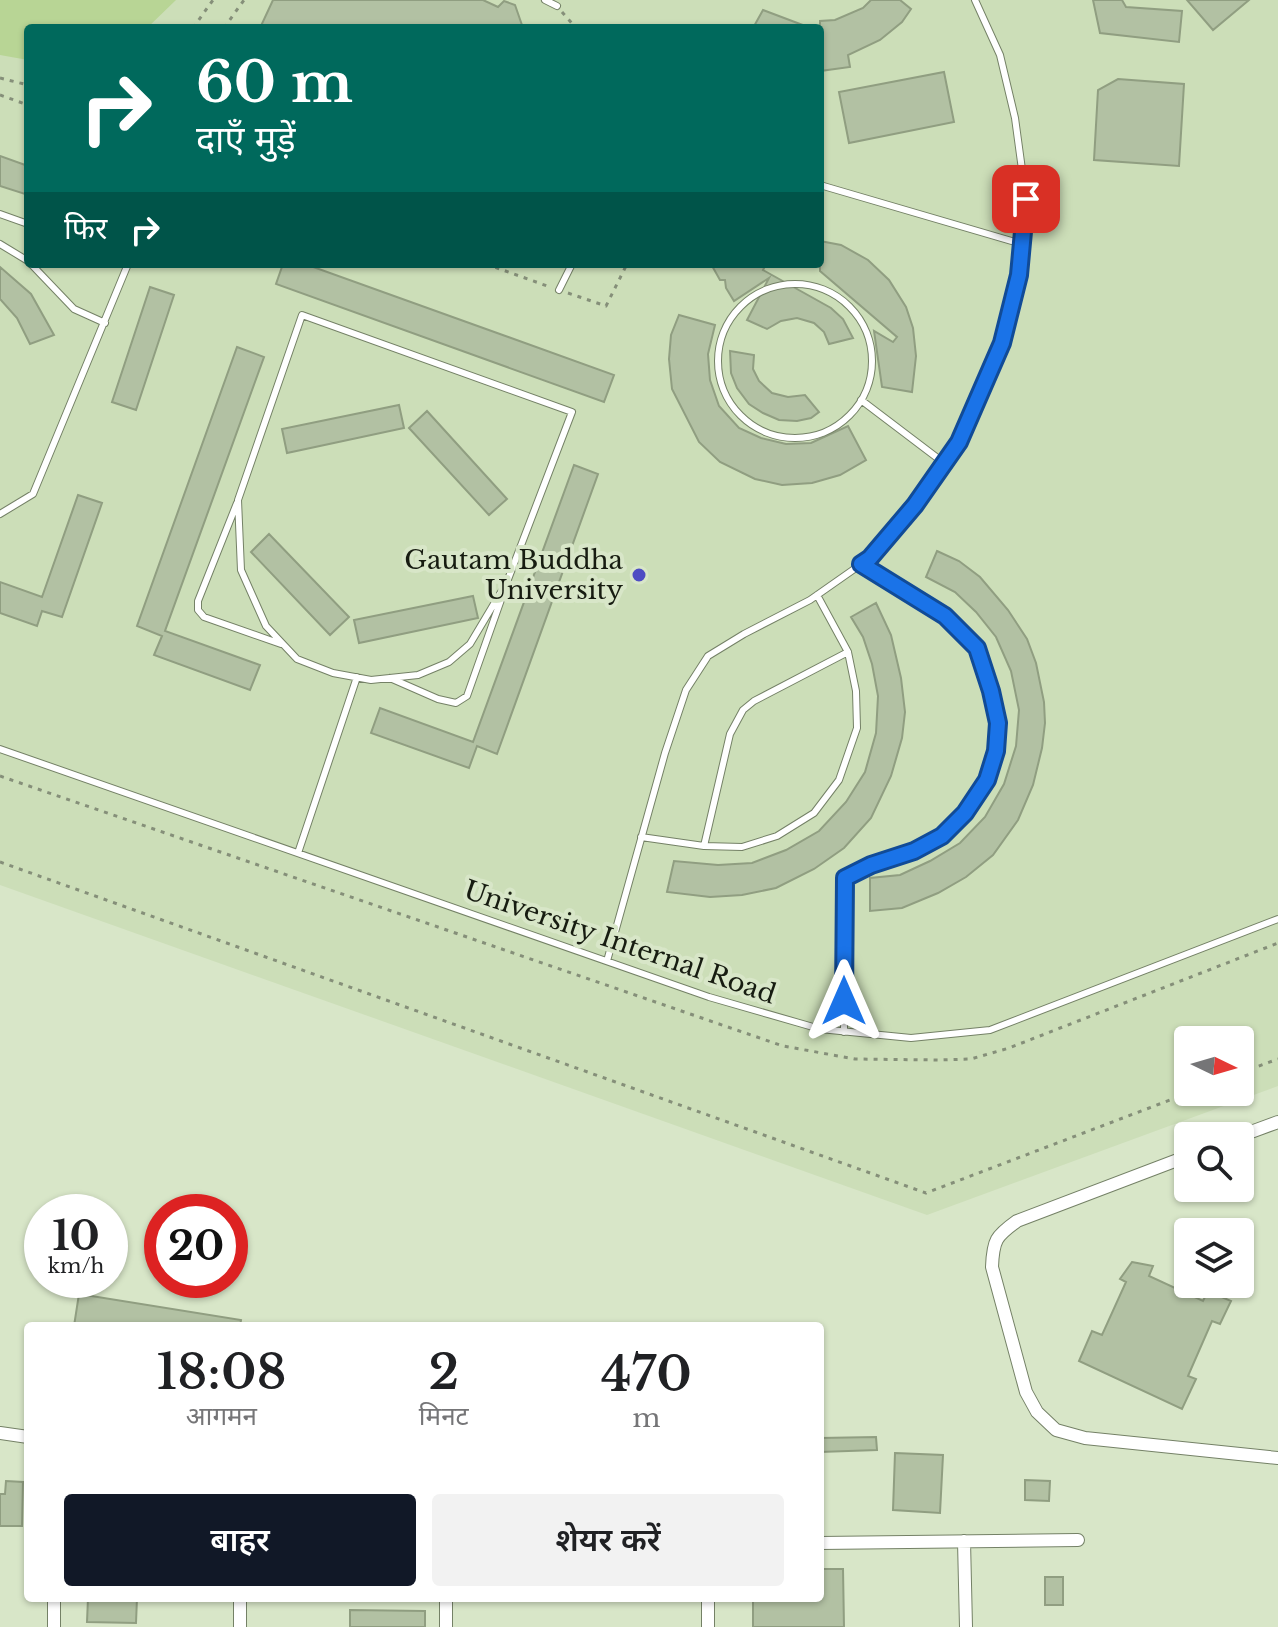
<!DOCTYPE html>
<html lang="hi">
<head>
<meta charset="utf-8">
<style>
	:root { --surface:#fff; --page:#f2f2f2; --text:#202124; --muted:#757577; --accent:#111827 }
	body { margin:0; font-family:"Libre Baskerville","Noto Sans Devanagari",serif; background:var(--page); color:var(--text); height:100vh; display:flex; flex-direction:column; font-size:30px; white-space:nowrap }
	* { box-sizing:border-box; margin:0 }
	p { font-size:26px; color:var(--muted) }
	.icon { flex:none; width:44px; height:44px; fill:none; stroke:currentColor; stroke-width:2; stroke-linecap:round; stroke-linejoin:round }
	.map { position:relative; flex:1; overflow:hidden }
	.details { position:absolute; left:24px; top:1322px; width:800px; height:280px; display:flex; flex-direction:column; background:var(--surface); border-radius:8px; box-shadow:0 2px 6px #0004 }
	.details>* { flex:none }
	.banner { position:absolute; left:24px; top:24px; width:800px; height:244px; border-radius:8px; box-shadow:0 2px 6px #0004; background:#00695c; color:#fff; overflow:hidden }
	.needle { width:52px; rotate:95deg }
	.buttons { position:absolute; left:1174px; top:1026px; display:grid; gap:16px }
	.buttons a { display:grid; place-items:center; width:80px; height:80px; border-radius:8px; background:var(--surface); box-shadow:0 2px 6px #0004; font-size:40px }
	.speed { position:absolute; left:24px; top:1194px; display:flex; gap:16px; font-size:40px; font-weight:700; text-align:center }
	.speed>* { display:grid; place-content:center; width:104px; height:104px; border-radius:50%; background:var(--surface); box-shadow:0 2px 6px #0004; line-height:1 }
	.speed small { font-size:20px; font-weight:400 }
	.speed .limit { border:12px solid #d22; background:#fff; color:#111 }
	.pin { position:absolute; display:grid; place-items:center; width:68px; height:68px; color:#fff; margin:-34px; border-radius:16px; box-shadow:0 4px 12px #0006 }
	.me { position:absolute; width:88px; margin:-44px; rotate:0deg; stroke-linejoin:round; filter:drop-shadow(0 0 6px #0008) }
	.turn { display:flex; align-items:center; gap:28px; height:168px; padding:0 40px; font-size:36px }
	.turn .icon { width:104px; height:104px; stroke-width:2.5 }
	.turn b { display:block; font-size:56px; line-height:68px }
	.then { display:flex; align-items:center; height:76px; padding:0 40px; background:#0003; gap:16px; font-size:30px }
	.eta { display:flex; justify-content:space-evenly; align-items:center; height:136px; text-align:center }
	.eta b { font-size:48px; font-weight:600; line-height:56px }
	.primary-button { display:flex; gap:16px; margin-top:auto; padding:16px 40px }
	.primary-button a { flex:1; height:92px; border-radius:8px; background:var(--accent); color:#fff; font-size:32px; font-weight:600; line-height:92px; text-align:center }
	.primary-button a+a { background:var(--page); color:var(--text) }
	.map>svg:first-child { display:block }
	.built { fill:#ccdeb8; fill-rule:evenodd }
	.green { fill:#b8d595 }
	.building { fill:#b2c1a3; stroke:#909e81; stroke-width:2 }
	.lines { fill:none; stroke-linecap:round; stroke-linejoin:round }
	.lane-casing { stroke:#748166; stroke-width:8 }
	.street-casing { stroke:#748166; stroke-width:14 }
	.path { stroke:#858f79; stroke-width:3; stroke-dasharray:4 6; stroke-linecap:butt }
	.lane { stroke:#fff; stroke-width:6 }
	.street { stroke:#fff; stroke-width:12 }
	.route-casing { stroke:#114b97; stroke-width:20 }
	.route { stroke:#1a73e8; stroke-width:14 }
	.poi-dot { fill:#4e4cc3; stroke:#d8e6c8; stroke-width:3 }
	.labels { text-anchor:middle; stroke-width:8; stroke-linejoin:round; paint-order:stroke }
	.poi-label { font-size:26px; fill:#171c11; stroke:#d8e6c8; text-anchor:end }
	.street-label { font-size:26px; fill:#171c11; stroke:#d8e6c8 }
</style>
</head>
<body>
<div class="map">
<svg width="1278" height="1627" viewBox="0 0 1278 1627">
	<rect width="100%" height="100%" fill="#d8e6c8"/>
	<path class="built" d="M0 0H1278V1086L927 1215 0 885ZM28 28H820V264H28ZM1188 1040H1240V1092H1188Z"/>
	<path class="green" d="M0 0H176L147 28H28V60L0 55Z"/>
	<path class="building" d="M273 0H483L498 7 504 1 515 5 523 28H260Z
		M871 0H900L911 9 902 22 880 40 848 55 850 67 820 71V21L835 20 863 8Z
		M1093 0H1122L1126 7 1182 11 1179 42 1100 33Z
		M1187 0H1249L1213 30Z
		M763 10 808 27V28H753Z
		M944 72 954 122 849 143 839 92Z
		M1118 79 1184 84 1179 166 1094 160 1098 90Z
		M0 156 28 166V195L0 186Z
		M820 241 841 245 868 260 889 280 906 307 913 328 916 356 912 392 882 387 874 331 893 342 897 337 820 271Z
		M283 264H305L614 375 604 402 276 284Z
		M711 264H766L763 270 831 308 843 319 853 338 829 344 824 332 814 323 797 318 781 321 767 329 747 320 769 278 734 301 726 288 725 280H720Z
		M0 267 31 294 54 335 30 344 17 318 0 299Z
		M150 287 174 295 136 410 112 402Z
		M679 315 715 325 708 354 710 380 719 406 739 428 761 438 786 444 811 443 848 426 866 460 840 475 812 483 782 485 755 479 720 462 699 442 672 389 669 359 671 335Z
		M237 347 264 357 165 631 260 665 250 690 154 655 162 636 137 626Z
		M730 351 754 355 753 369 759 381 772 393 788 397 805 395 819 412 811 418 797 421 779 420 763 413 749 404 737 388 731 373Z
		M399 405 404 428 287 453 282 429Z
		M427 411 507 499 489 515 409 428Z
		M574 465 598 474 497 754 477 746 469 768 371 733 380 708 473 742Z
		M78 495 102 503 62 617 42 611 37 626 0 613V582L42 597Z
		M269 534 349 617 330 635 251 552Z
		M937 551 959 561 980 577 1008 610 1027 639 1036 663 1044 702 1045 723 1042 748 1033 785 1018 820 993 855 966 877 938 893 902 908 870 911V878L900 875 930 861 960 843 985 817 1004 784 1016 746 1019 710 1011 671 996 637 976 612 955 592 926 577Z
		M473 596 478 618 359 643 354 620Z
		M876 603 891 635 901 678 905 712 902 738 891 776 871 818 844 848 814 869 776 888 742 895 710 897 667 892 674 861 718 865 752 863 786 850 819 831 846 802 865 772 876 733 878 696 872 664 863 637 851 617Z
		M1132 1262 1153 1266 1149 1276 1203 1301 1208 1291 1231 1301 1220 1324 1212 1321 1188 1376 1196 1379 1182 1409 1079 1361 1092 1331 1102 1335 1126 1282 1120 1279Z
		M79 1294 241 1320 240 1326H74Z
		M876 1437 877 1450 820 1452V1438Z
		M895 1453 943 1455 940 1513 893 1510Z
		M1025 1480 1050 1481 1049 1501 1025 1500Z
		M6 1481 23 1482 22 1526H0V1494H5Z
		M820 1569H843L844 1627H753V1598H820Z
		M1045 1577H1063V1605H1045Z
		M88 1598H137L136 1623 87 1622Z
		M350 1610 425 1611V1627H350Z"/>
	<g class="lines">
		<defs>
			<path id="lane" d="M545 0 557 6
				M820 185 1022 244
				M0 214 28 224
				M0 244 28 261
				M31 264 74 309 105 323
				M718 361a77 77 0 1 1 154 0a77 77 0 1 1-154 0Z
				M559 290 572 264
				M302 315 572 412 507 582 470 644 449 662 418 675 371 680 333 673 297 659 266 626 241 570 238 500Z
				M861 400 944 463
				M237 503 198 601V610L204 617 281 644
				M0 514 33 494 128 264
				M390 678 438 699 456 703 467 696 502 597
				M0 749 709 997 820 1029 911 1038 990 1030 1278 919
				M641 837 704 846 742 847 777 836 814 813 839 780 857 728 856 691 848 652 817 595
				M704 846 730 734 743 710 754 701 848 652
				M298 853 357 677
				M607 961 665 753 686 690 708 656 744 634 810 600 870 558 915 505 959 442 1002 343 1019 275 1026 199 1015 118 1000 55 975 0
				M844 1032 845 878 871 865 914 851 942 836 965 813 987 780 996 751 998 723 991 691 977 648 945 616 861 564"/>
			<path id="street" d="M1240 1136 1278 1122
				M1188 1156 1017 1221C996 1236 993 1240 992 1267L1026 1392 1037 1412 1056 1430 1085 1438 1278 1458
				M0 1433 28 1437
				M964 1541 966 1627
				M820 1543 1078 1540
				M446 1598V1627
				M54 1627V1598
				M240 1627V1598
				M708 1627V1598"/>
		</defs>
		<use href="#lane" class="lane-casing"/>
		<use href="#street" class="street-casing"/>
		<path class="path" d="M562 12 576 28
			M193 28 213 0
			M224 28 244 0
			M0 78 28 85
			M0 95 28 105
			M486 264 550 287
			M568 293 606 306 627 264
			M0 776 783 1046 855 1059 939 1060 971 1059 1009 1048 1278 943
			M0 862 926 1193 1191 1092
			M1240 1073 1278 1059"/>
		<use href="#lane" class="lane"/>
		<use href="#street" class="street"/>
	</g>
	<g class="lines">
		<defs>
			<path id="route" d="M844 1001 845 878 871 865 914 851 942 836 965 813 987 780 996 751 998 723 991 691 977 648 945 616 861 564 870 558 915 505 959 442 1002 343 1019 275 1026 199"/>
		</defs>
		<use href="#route" class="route-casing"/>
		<use href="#route" class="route"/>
	</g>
	<circle class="poi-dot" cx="639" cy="575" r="8"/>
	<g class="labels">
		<g class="poi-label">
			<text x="623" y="569">Gautam Buddha<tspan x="623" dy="30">University</tspan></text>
		</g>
		<g class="street-label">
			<text transform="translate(620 942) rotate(19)" y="9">University Internal Road</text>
		</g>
	</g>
</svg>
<div class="buttons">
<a><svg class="needle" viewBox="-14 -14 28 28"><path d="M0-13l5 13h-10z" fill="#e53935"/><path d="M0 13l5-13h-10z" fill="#757577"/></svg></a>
<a><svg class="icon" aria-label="search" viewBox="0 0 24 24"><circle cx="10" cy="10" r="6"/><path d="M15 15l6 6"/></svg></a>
<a><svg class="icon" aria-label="layers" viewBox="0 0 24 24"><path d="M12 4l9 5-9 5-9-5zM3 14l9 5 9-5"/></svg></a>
</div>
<div class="speed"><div>10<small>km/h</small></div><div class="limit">20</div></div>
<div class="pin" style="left:1026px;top:199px;background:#d93025"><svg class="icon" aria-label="arrive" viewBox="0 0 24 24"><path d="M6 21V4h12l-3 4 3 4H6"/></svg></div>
<svg class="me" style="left:844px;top:1001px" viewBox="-20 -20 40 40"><path d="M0-17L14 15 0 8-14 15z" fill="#1a73e8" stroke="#fff" stroke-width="4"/></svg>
<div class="banner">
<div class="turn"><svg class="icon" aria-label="right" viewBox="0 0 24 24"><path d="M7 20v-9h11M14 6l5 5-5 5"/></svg><div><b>60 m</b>दाएँ मुड़ें</div></div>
<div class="then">फिर<svg class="icon" aria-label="right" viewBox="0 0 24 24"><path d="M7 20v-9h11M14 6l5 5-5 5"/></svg></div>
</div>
<section class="details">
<div class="eta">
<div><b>18:08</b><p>आगमन</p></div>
<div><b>2</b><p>मिनट</p></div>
<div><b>470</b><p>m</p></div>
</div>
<div class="primary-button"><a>बाहर</a><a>शेयर करें</a></div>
</section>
</div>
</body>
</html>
